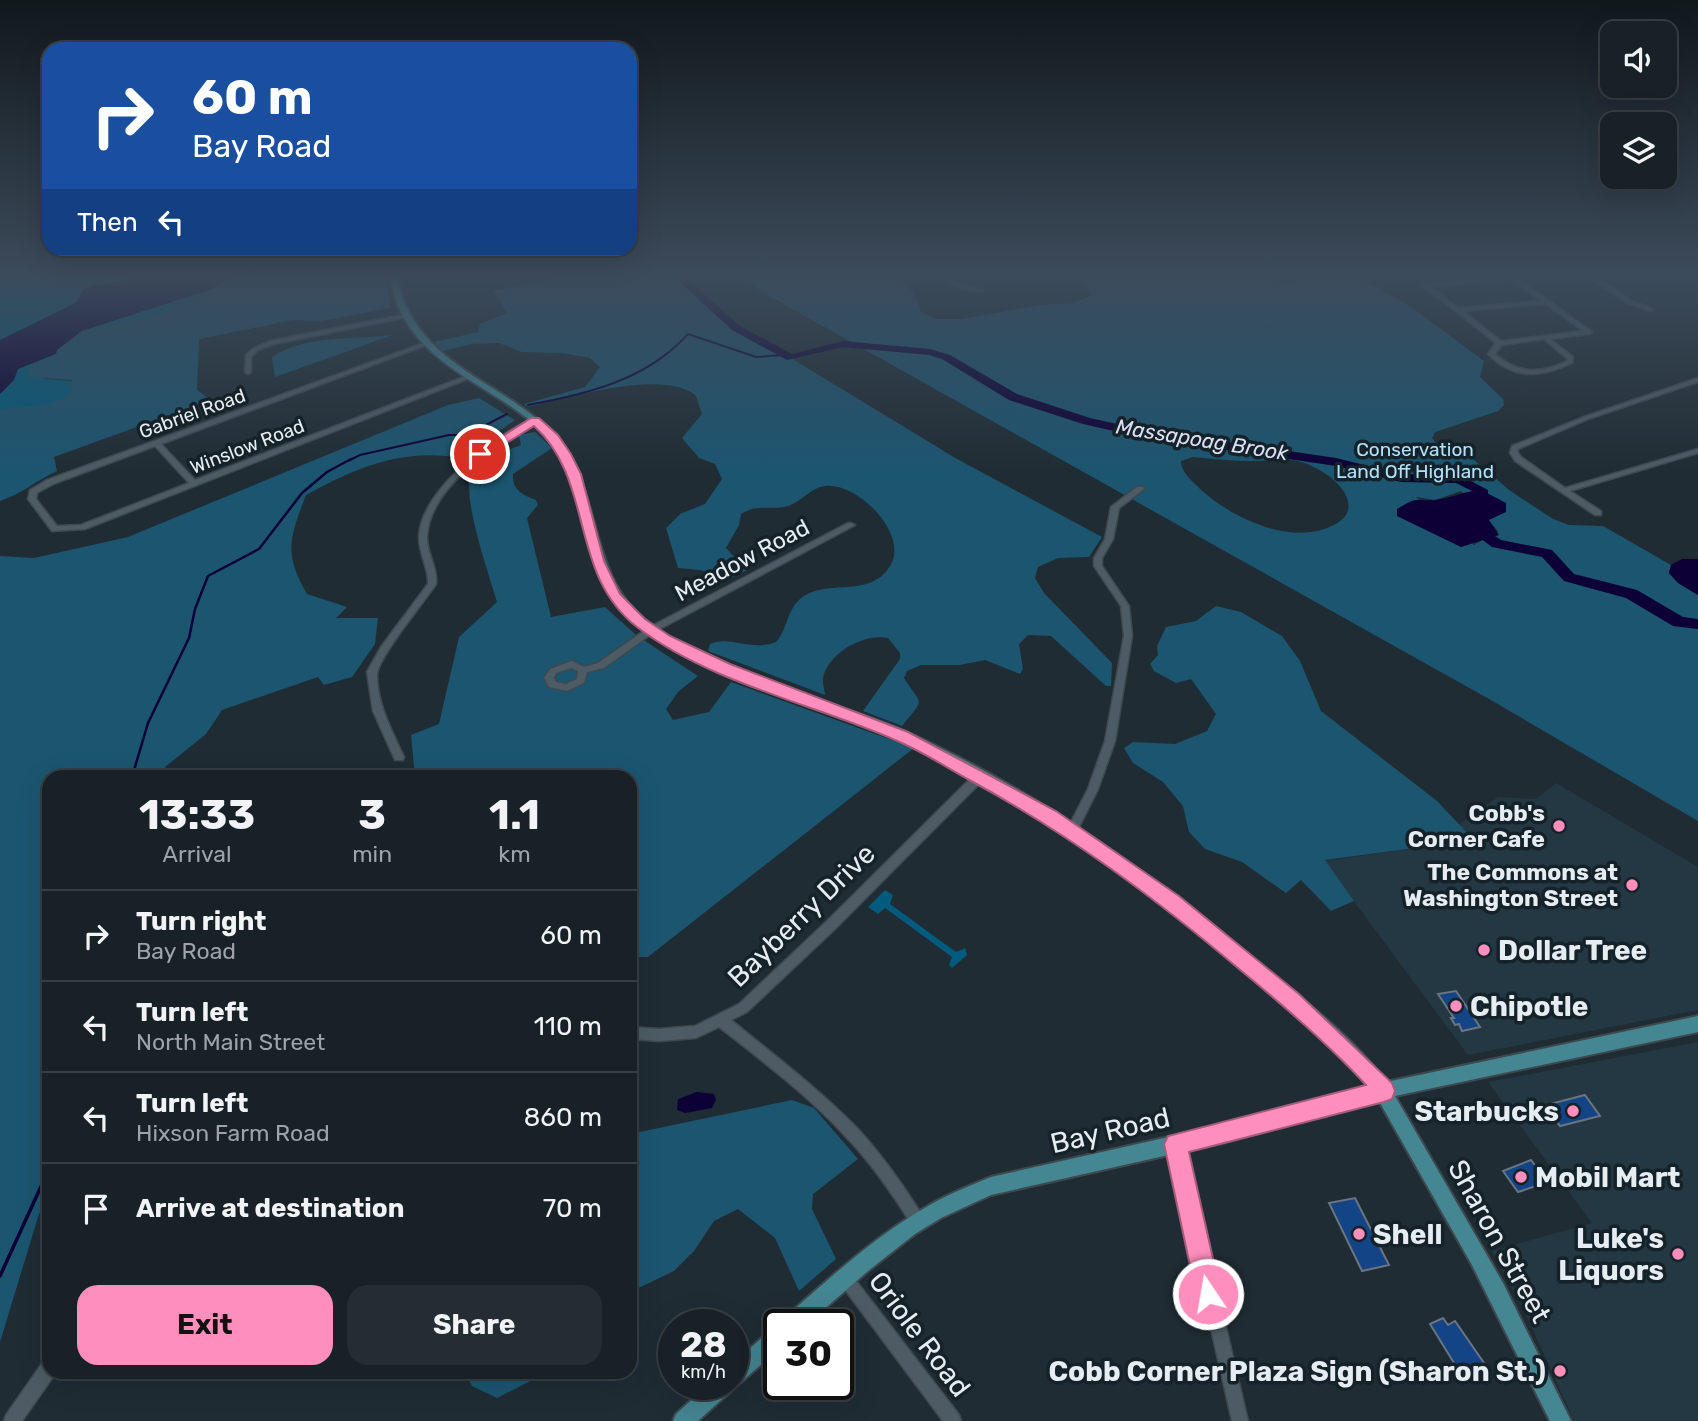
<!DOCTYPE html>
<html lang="en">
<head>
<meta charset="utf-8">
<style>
	:root { --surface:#172126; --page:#242e32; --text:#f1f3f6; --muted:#9ea3a7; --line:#363e43; --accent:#fe8ebc }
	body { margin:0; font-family:Rubik,sans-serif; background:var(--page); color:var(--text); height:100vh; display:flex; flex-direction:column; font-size:26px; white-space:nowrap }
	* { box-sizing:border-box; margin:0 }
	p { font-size:23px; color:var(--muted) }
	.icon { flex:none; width:38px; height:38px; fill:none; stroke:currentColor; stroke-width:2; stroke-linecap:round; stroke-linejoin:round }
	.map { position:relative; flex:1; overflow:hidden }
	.panel { position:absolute; left:42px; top:770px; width:595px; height:609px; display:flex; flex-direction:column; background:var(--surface); border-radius:21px; box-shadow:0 7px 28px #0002,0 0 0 2px var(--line) }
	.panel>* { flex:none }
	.banner { position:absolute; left:42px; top:42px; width:595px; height:214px; border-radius:21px; box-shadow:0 7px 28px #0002,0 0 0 2px var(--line); background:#1a4fa0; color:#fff; overflow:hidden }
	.controls { position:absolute; left:1600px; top:21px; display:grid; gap:14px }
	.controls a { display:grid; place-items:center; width:77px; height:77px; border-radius:14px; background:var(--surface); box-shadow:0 7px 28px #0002,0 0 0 2px var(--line); font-size:35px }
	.speed { position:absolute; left:658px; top:1309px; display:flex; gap:14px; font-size:35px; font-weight:700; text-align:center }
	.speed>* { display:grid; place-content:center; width:91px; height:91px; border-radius:50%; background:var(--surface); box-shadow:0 7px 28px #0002,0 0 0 2px var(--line); line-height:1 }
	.speed small { font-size:18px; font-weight:400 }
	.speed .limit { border:4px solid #111; border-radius:10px; background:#fff; color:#111 }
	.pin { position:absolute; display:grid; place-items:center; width:60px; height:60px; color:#fff; margin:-30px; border:4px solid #fff; border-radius:50%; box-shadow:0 2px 7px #0007 }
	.me { position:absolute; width:77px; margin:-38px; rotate:348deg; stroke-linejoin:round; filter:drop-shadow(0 0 5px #0008) }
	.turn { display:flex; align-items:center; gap:24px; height:147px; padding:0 35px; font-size:32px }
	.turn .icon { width:91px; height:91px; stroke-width:2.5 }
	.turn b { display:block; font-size:49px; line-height:60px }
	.then { display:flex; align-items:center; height:66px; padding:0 35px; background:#0003; gap:14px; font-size:26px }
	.eta { display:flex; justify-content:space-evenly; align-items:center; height:119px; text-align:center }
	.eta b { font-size:42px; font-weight:700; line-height:49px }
	.button { display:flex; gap:14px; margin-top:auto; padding:14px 35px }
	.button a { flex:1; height:80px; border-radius:21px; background:var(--accent); color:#111; font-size:28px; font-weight:700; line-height:80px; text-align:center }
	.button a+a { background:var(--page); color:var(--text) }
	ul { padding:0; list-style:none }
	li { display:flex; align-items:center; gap:21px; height:91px; padding:0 35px; border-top:2px solid var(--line) }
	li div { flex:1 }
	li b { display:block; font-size:26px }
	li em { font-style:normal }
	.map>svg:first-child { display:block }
	.built { fill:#243843 }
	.green { fill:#005b7e }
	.forest { fill:#1c5570; fill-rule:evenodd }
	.water { fill:#0c0036 }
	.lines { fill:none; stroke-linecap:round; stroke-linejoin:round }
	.stream-far2 { stroke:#0c0036; stroke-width:2 }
	.stream-far1 { stroke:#0c0036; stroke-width:2.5 }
	.stream { stroke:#0c0036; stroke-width:3.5 }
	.river { fill:#0c0036; fill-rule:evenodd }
	.building { fill:#124486; stroke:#6b7481; stroke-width:2 }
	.minor-casing { stroke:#3d484f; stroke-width:3 }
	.major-casing { stroke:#3d484f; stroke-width:4 }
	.minor { fill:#4d5c64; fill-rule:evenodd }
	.major { fill:#448692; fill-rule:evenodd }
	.route { fill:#fe8ebc; stroke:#a55c7a; stroke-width:2 }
	.poi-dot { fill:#fe8ebc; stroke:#152229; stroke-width:2.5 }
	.labels { text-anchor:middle; stroke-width:7; stroke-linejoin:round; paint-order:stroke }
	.far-street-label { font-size:19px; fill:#e5edf2; stroke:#152229 }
	.far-park-label { font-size:19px; fill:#b2e1fc; stroke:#152229 }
	.far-water-label { font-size:21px; font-style:italic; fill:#dcdff5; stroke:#152229 }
	.street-label { font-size:23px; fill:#e5edf2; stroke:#152229 }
	.poi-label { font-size:23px; font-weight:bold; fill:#e5edf2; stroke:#152229; text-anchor:end }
	.near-street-label { font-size:28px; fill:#e5edf2; stroke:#152229 }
	.near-poi-label { font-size:28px; font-weight:bold; fill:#e5edf2; stroke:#152229; text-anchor:start }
</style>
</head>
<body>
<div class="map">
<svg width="1698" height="1421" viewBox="0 0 1698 1421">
	<rect width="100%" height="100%" fill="#1f2c33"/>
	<path class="built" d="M1556 783 1698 867V1010L1468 1055 1324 861 1473 840 1458 825 1498 797 1536 799Z
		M1698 1042V1421H1574L1524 1310 1492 1251 1592 1223 1488 1082Z"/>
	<path class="green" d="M0 274H234L184 305 44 379 72 381 83 405 0 413Z
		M885 890 893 895 890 904 956 952 965 948 967 955 952 968 949 965 952 957 885 908 878 914 868 907Z"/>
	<path class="forest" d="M233 274H386L390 308 321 321 293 320 199 339 197 390 211 400 54 457 57 471C37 480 20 495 0 501V410C25 404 51 410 71 392L72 380 28 377 31 363 45 359 82 331 160 316 236 276Z
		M578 274H679L738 326 957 459 1102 537 1089 557 1058 558 1038 567 1035 578 1044 593 1112 663 1111 686H1106L1051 636 1028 635 1019 644 1023 669 1020 674 985 660 960 665H921L907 671 904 678C922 707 926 696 902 726L863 711 900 659V653L888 638C864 633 828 653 823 678 822 683 825 690 825 695L708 651 710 644C730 635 750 652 776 642 787 630 787 611 799 600 824 577 866 599 888 569 913 538 859 482 825 486 810 488 801 502 788 506 771 511 758 503 741 514L739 525 726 548 747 570 728 580 700 570 678 568 666 528 680 514 705 504 722 479 715 464 699 458 682 438 702 414 696 396C665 368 566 398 528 407L524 404 585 387 600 367 590 358 562 353 522 352 499 343 471 344 443 351 434 342 478 332 480 324 507 313 493 291Z
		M741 274H892L914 293 921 312 937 319H962L1041 305 1073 303 1093 295 1078 274H1253L1288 285 1297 283 1307 274H1346L1379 288 1414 309 1484 361 1480 377 1503 399 1504 405 1498 411 1435 432 1432 438 1435 442 1473 459 1509 490 1553 519 1569 525 1603 526 1671 565 1669 573 1678 583 1698 595V821L1489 699 760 291ZM1193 457C1213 459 1233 461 1253 461 1269 461 1285 457 1301 462 1336 472 1377 514 1321 530 1283 541 1233 517 1206 494 1197 486 1180 472 1181 461ZM1461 491 1498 531 1474 545 1416 497 1435 500Z
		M393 335 275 377 272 357C307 334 353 340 393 335Z
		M479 398 515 420 462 458C402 448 358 467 306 495 290 537 283 553 307 594L347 607 336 618H378L375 644 352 677 324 685 318 677 222 710 206 734 165 767 168 777H49V1199L39 1214 0 1342V556L34 558 128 537 448 405Z
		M535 432 552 448 513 474C512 490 523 495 536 500L538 505 527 518 551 617 605 607 636 635 698 676 678 692 666 709 673 720 709 712 731 682 914 748 648 957H630V777H415L411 735 439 724 459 637 497 602C490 577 458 489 473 469 482 456 507 451 521 445L519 435Z
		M1216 606 1241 612 1282 636 1300 661 1321 711 1437 801 1474 840 1325 860 1354 901 1331 911 1301 880 1286 893 1242 862 1205 849 1189 832 1183 806 1163 782 1133 763 1124 748 1133 742 1175 744 1207 731 1216 714 1191 679 1176 683 1154 671 1150 664 1158 655 1157 646 1166 627 1196 621Z
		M792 1100 814 1108 858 1159 813 1194 812 1209 836 1259 799 1291 775 1238 738 1209 714 1221 694 1251 674 1271 630 1292V1134Z
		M465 1372H548L497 1398 472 1386Z"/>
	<path class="water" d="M167 274 237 276 220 282 212 289 82 331 57 350 56 354 18 369 14 380 0 394V340L77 302 83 290 94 285Z
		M1481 490 1506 503V512L1489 520 1499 535 1461 547 1397 516V509C1420 495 1412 502 1435 500 1451 498 1465 491 1481 490Z
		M1682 559H1698V595L1678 583 1669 573 1671 565Z
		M697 1092 714 1094 716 1100 712 1108 685 1113 677 1110 678 1099Z"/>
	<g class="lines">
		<path class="stream-far2" d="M528 405C587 394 647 380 688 334L756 357 783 355
			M348 461 360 455 449 435H477L484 426 507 414"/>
		<path class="stream-far1" d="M132 777 148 723 189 638 195 609 208 576 259 549 302 493 327 472 351 459"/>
		<path class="stream" d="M0 1276 49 1169"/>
		<path class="river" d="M671 274H682L740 326 792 354 843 341 930 349 950 355 1017 394 1090 418 1140 429 1336 458 1401 474 1459 475 1488 490 1486 530 1501 540 1552 550 1574 574 1637 590 1683 617 1698 619V629L1673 626 1626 598 1564 581 1542 557 1492 547 1472 532 1474 492 1456 483 1401 482 1336 466 1140 437 1083 424 1009 400 942 359 929 355 843 347 787 360 732 330Z"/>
	</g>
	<path class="building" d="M1456 991 1480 1027 1462 1031 1459 1024 1455 1025 1451 1018H1454L1438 994Z
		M1585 1095 1600 1116 1560 1126 1546 1105Z
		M1531 1160 1548 1182 1518 1192 1503 1171Z
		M1355 1198 1389 1265 1362 1271 1329 1203Z
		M1443 1318 1448 1325 1455 1321 1484 1363 1462 1376 1430 1324Z"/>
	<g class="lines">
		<defs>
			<path id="minor" d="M935 274H943L963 285 984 290 981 292 959 288Z
				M1513 274H1533L1516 277 1592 332 1589 334 1550 339 1573 357 1572 363C1541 378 1513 380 1488 354L1496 343 1423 286 1426 284ZM1510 278 1541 301 1458 308 1431 287ZM1546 304 1583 331 1501 341 1463 311ZM1544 339 1568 359 1567 361C1539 374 1519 374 1495 354L1502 345Z
				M1584 274H1591L1632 301 1653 309 1650 311 1628 303Z
				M406 314 409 316 408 317 274 344 258 350 251 357V372L248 374 245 372 246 355 254 348 270 341Z
				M424 343 429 344 161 444 195 480 466 376H470V378L85 529 52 531 28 499 30 490 47 480ZM155 446 189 483 81 525 57 526 36 499 37 493 53 484Z
				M1698 378V382L1588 419 1518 449V453L1521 457 1565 488 1698 449V453L1570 491 1601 511V515H1595L1515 461 1510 453 1512 446 1584 417Z
				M535 418 537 419V421C497 446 431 483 427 536 426 552 438 567 436 584 425 601 377 659 377 675 377 704 392 731 404 757L403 760H395L373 711 367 672 381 647 428 584C429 567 418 553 419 536 422 489 494 435 535 418Z
				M1137 487H1143L1144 489 1119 508 1113 539 1102 558V566L1129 606 1132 636 1115 741 1098 789 1076 833 1072 834 1068 833 1067 830 1088 789 1105 741 1124 636 1121 606 1094 566V558L1105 539 1111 507Z
				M848 523H851L855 525 654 632 604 668 587 672 584 683 567 691 549 687 544 678 550 669 572 661 584 667 598 663 648 628ZM571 668 578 671 577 679 566 684 556 682 554 678 556 673Z
				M980 772 984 773 985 776 984 779 835 929 747 1012 731 1020C774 1055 819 1089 858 1129 882 1155 903 1185 922 1215L924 1220 922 1225 917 1227 912 1225C893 1195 873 1165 848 1139 810 1097 764 1062 719 1027L696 1038 659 1041 630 1039V1027L659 1029 695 1026 739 1004 827 921 976 773Z
				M1176 1137 1181 1139 1183 1144 1248 1421H1232L1169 1144 1171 1139Z
				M845 1271 850 1273 959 1415 961 1421H943L840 1283 838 1278 840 1273Z
				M49 1360V1372H55V1374L22 1421H4L6 1415 43 1362Z"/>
			<path id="major" d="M389 274H397C399 285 401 296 406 306 427 353 474 375 514 402 528 412 544 422 555 435 603 489 586 576 648 622 722 679 820 695 904 731 1035 789 1150 874 1259 964 1303 1000 1352 1036 1386 1082L1698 1016V1032L1395 1096 1503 1283 1571 1421H1550L1472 1265 1379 1101 1222 1143 991 1195 941 1218 915 1234 868 1271 806 1325H781L784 1318C830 1278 875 1236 928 1206 948 1194 969 1186 991 1177L1222 1125 1369 1087C1331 1041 1283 1003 1238 965 1132 877 1021 795 896 738 811 701 716 684 640 628 571 577 598 488 546 435 500 388 426 371 398 306 394 296 392 285 389 274Z
				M779 1326V1349L740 1383 733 1386 731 1391 698 1421H673L676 1414 709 1384H733V1363L772 1329Z"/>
		</defs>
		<use href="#minor" class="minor-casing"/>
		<use href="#major" class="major-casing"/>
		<use href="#minor" class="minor"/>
		<use href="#major" class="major"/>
	</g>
	<linearGradient id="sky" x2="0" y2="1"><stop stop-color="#11181c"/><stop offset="0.58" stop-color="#3c4b5b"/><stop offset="1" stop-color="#3c4b5b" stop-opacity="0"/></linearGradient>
	<rect width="1698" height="473" fill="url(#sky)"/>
	<path class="route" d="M531 418H539L558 435 571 454 581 474 604 561 620 594 645 619 670 636 730 664 908 732 1056 811 1179 896 1299 994 1392 1083 1395 1091 1392 1099 1384 1102 1189 1152 1221 1294 1217 1303 1208 1306 1200 1303 1196 1294 1164 1144 1168 1136 1366 1085C1327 1043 1283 1005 1239 969 1155 898 1070 835 973 782 947 768 922 751 895 740 813 704 708 682 637 627 568 574 595 481 534 426L484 457 474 454Z"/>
	<g class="poi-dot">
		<circle cx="1559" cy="826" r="7"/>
		<circle cx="1632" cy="885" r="7"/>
		<circle cx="1484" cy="950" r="7"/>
		<circle cx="1456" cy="1006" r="7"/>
		<circle cx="1573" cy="1111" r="7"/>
		<circle cx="1521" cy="1177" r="7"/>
		<circle cx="1359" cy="1234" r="7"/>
		<circle cx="1678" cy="1254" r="7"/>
		<circle cx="1560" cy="1371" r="7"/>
	</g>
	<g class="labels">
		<g class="far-street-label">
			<text transform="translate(192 413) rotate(-20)" y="7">Gabriel Road</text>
			<text transform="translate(247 446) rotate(-21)" y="7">Winslow Road</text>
		</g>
		<g class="far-park-label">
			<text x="1415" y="456">Conservation<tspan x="1415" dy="22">Land Off Highland</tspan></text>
		</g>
		<g class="far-water-label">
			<text transform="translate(1202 440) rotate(9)" y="7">Massapoag Brook</text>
		</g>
		<g class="street-label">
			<text transform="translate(742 560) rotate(-28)" y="8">Meadow Road</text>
		</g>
		<g class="poi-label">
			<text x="1545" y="821">Cobb's<tspan x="1545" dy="26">Corner Cafe</tspan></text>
			<text x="1618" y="880">The Commons at<tspan x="1618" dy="26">Washington Street</tspan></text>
		</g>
		<g class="near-street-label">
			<text transform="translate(801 915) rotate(-44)" y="10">Bayberry Drive</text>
			<text transform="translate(1110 1130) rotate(-13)" y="10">Bay Road</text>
			<text transform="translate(1500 1241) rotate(61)" y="10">Sharon Street</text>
			<text transform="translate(920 1334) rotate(53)" y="10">Oriole Road</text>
		</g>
		<g class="near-poi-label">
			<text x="1498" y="960">Dollar Tree</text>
			<text x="1470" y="1016">Chipotle</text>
			<text x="1559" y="1121" text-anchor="end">Starbucks</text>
			<text x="1535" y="1187">Mobil Mart</text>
			<text x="1373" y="1244">Shell</text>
			<text x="1664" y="1248" text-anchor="end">Luke's<tspan x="1664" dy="32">Liquors</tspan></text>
			<text x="1546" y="1381" text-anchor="end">Cobb Corner Plaza Sign (Sharon St.)</text>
		</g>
	</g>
</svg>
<div class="controls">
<a><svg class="icon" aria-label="sound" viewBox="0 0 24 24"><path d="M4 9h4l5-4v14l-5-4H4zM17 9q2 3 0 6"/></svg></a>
<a><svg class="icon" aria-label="layers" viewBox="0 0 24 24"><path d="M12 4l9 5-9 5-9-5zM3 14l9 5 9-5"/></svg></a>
</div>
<div class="speed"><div>28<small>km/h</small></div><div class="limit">30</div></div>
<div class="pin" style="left:480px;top:454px;background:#d93025"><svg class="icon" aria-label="arrive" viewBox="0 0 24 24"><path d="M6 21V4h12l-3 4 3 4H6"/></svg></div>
<svg class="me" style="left:1208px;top:1294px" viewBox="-20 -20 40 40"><circle r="17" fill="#fe8ebc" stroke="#fff" stroke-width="3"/><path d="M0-11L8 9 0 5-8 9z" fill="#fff"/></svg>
<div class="banner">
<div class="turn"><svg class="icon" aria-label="right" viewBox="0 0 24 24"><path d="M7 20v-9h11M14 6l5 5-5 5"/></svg><div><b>60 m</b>Bay Road</div></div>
<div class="then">Then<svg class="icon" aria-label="left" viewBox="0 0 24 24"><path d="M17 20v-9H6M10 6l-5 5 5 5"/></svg></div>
</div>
<section class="panel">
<div class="eta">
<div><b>13:33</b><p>Arrival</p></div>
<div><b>3</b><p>min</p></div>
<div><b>1.1</b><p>km</p></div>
</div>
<ul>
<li><svg class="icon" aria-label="right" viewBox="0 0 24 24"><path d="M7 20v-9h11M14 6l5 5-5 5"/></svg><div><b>Turn right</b><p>Bay Road</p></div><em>60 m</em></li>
<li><svg class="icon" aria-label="left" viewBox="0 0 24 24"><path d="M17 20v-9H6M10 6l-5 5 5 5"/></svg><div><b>Turn left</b><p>North Main Street</p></div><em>110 m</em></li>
<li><svg class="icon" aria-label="left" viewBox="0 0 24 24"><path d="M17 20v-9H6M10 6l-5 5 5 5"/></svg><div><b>Turn left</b><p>Hixson Farm Road</p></div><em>860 m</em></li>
<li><svg class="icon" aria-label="arrive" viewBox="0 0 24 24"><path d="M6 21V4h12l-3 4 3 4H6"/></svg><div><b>Arrive at destination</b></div><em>70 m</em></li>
</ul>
<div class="button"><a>Exit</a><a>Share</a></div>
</section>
</div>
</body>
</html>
